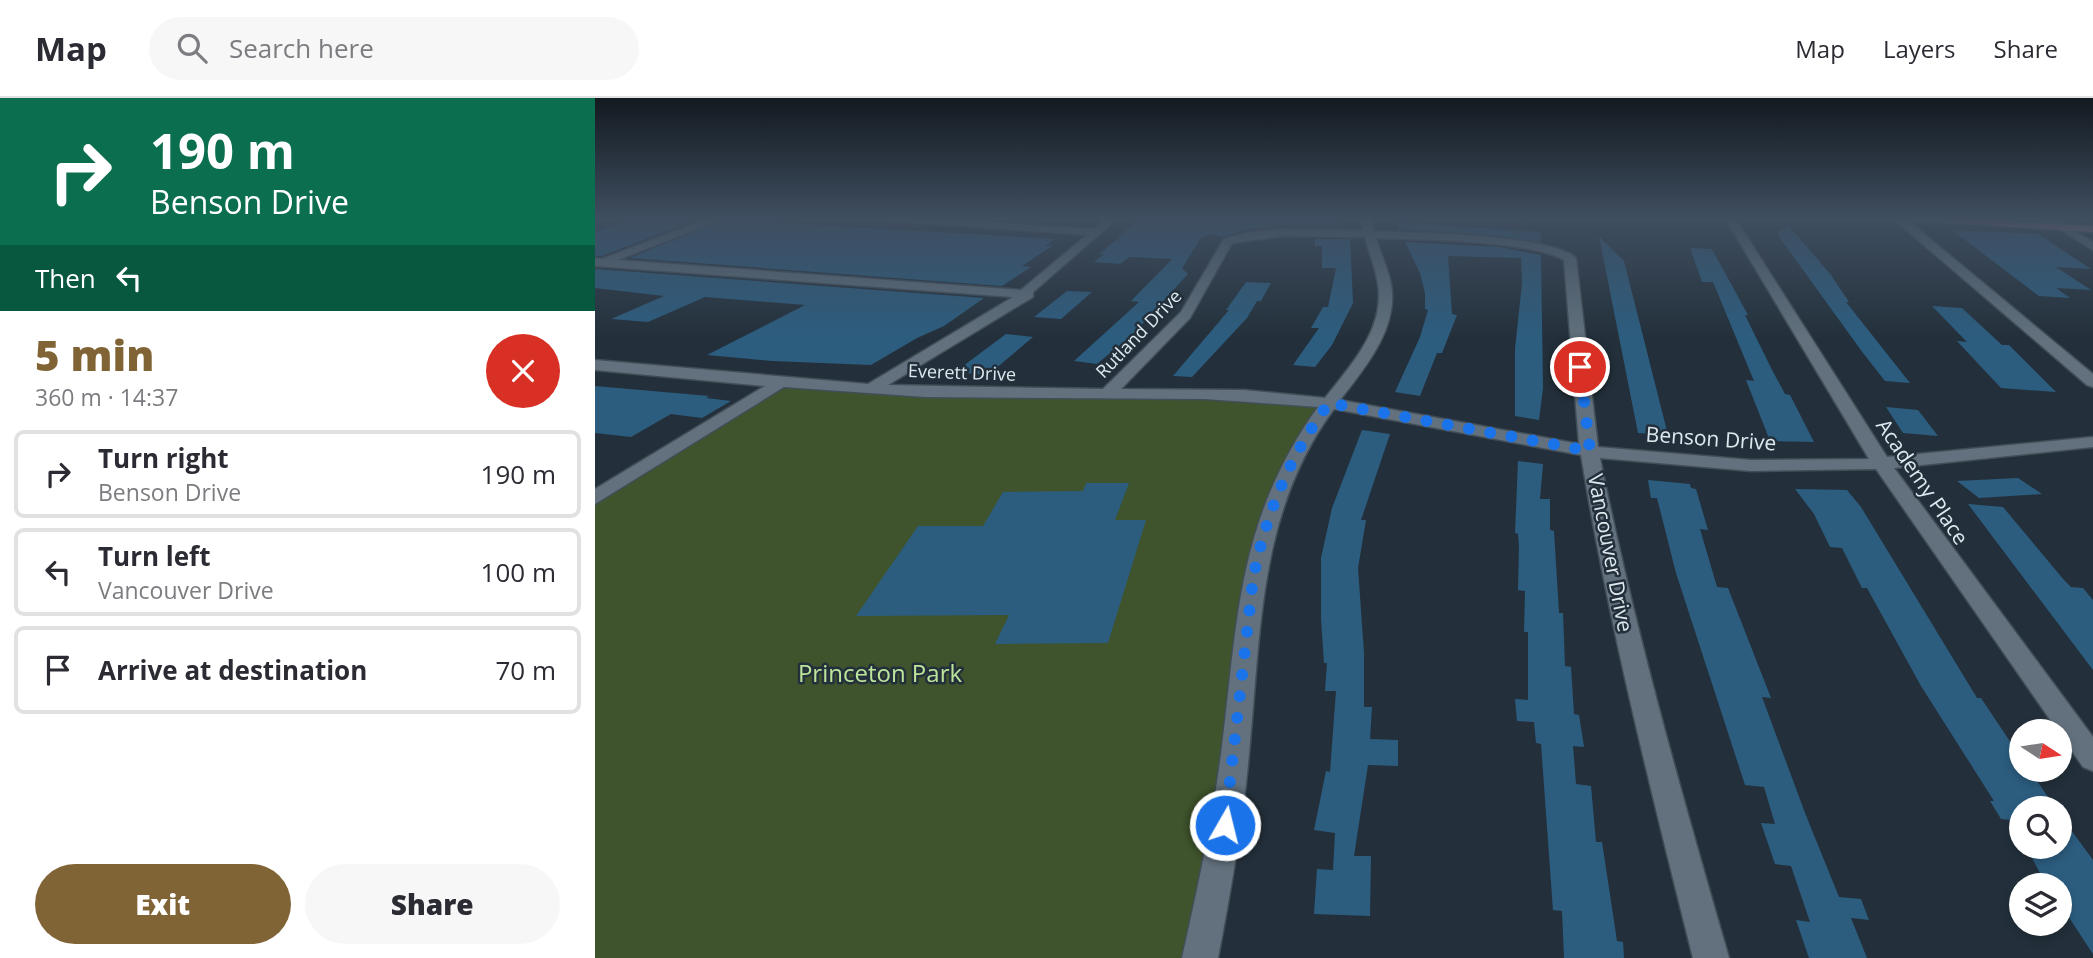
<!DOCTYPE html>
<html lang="en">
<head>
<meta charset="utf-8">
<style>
	:root { --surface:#fff; --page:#f7f7f7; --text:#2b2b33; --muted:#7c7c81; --line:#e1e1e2; --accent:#816436 }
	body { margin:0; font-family:"Open Sans",sans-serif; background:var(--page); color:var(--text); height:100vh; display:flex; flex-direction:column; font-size:26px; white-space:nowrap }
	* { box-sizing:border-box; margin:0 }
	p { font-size:23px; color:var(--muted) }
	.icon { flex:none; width:38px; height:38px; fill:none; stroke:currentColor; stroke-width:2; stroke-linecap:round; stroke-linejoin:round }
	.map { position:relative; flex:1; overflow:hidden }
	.sheet { display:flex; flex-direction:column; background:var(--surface); width:595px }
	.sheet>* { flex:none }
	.top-card { background:#0b6e4f; color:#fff; overflow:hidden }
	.needle { width:46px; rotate:102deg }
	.tools { position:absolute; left:1414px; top:621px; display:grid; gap:14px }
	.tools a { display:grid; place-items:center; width:63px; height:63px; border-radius:50%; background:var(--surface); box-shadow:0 4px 10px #0003; font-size:35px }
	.pin { position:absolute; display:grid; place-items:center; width:60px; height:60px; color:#fff; margin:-30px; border:4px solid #fff; border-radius:50%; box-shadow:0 2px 7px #0007 }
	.me { position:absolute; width:77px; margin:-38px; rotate:8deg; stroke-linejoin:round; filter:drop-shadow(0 0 5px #0008) }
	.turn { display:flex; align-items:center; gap:24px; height:147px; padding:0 35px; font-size:32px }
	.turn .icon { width:91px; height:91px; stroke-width:2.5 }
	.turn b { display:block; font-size:49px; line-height:60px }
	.then { display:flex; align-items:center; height:66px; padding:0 35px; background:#0003; gap:14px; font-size:26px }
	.round { display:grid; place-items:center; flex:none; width:74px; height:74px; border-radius:37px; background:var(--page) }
	.head { display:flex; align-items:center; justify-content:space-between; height:119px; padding:0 35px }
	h1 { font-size:42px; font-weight:800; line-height:52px; color:var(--accent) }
	.action { display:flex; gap:14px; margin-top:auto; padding:14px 35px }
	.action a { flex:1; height:80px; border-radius:42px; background:var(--accent); color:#fff; font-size:28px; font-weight:800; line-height:80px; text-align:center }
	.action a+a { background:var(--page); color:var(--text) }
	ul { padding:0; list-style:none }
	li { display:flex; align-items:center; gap:21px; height:88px; margin:0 14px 10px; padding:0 21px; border:4px solid var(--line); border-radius:10px }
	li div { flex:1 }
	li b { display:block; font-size:26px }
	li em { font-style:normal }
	header { display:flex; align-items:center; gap:42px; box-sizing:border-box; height:98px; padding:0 35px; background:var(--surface); border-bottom:2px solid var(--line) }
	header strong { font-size:33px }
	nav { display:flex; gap:38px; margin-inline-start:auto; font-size:24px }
	.search { width:490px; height:63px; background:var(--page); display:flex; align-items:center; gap:18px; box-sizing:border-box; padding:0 24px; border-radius:38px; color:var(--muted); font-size:26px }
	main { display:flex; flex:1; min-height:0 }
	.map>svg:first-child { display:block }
	.green { fill:#3f542c }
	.building { fill:#2c5d7f }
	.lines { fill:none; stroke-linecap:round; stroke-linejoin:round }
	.minor-casing { stroke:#424e57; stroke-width:3 }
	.major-casing { stroke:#424e57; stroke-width:3 }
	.minor { fill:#62717d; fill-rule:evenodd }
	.major { fill:#b47c88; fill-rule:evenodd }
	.route { stroke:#1a73e8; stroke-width:12; stroke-dasharray:0 21.6 }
	.labels { text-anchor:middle; stroke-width:5; stroke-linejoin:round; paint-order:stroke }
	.far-street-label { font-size:18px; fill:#dfe8ee; stroke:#23303b }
	.street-label { font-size:21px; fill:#dfe8ee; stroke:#23303b }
	.near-park-label { font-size:24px; fill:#bce49a; stroke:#23303b }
</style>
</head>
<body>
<header>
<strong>Map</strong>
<div class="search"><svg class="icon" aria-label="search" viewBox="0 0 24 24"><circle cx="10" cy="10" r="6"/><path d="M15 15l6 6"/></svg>Search here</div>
<nav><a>Map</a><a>Layers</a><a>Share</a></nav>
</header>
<main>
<section class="sheet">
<div class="top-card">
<div class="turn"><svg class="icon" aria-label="right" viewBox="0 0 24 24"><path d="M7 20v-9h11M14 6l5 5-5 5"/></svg><div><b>190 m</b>Benson Drive</div></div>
<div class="then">Then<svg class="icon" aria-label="left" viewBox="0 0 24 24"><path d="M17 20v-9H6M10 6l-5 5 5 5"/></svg></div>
</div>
<div class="head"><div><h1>5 min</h1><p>360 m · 14:37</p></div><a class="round" style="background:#d93025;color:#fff"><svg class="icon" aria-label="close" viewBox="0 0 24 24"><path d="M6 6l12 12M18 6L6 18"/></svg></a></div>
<ul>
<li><svg class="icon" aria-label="right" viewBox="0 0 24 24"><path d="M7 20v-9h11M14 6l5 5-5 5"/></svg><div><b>Turn right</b><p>Benson Drive</p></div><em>190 m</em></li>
<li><svg class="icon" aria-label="left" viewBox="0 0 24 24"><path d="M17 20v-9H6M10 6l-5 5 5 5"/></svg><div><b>Turn left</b><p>Vancouver Drive</p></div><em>100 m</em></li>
<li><svg class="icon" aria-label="arrive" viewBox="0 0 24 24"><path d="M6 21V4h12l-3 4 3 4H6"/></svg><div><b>Arrive at destination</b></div><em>70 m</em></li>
</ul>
<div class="action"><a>Exit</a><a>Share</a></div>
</section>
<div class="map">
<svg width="1498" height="860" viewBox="0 0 1498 860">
	<rect width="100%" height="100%" fill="#23303b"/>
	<path class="green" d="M187 284 734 305 663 459 605 860H0V400Z"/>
	<path class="building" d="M40 120H106L7 158H0V134Z
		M132 120H164L187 125 460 141 450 148H457L427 168 436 169 407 188 35 160Z
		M547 120H701L745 123 746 129 688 128 654 131 628 139 617 136 606 140 587 170 593 176 537 237 502 266 479 263 544 204 536 203 577 161 534 159 525 166 499 164 509 156H504L525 139H522Z
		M801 124 946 134V144L885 136 804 131Z
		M1193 127 1236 177 1254 204H1251L1315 285 1290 283 1268 255 1182 136Z
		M1357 132 1443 136 1496 171 1461 169 1496 192 1461 190 1475 200 1444 198Z
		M1004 138 1029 163 1073 337 1043 335Z
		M720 141H755L758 205 737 247 720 269 698 267 724 230H716L728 209H733L741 170H727V148H720Z
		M810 144 905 149 946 157 948 290 944 322 920 318V251L927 185 926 160 853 158 857 216 862 217 847 255H842L825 298 800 294 825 239 833 212 830 211V195L825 175Z
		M1095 150 1117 151 1153 217H1150L1177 272 1190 296 1195 297 1219 344 1175 343 1151 282 1159 283 1118 184H1107Z
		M0 171 389 200 349 228 322 240 276 267 177 263 112 257 210 207 110 199 53 224 16 221 69 198 0 190Z
		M651 184 676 185 666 203H662L652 220 597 279 578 278 634 212H631Z
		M472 193 497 194 466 221 439 219Z
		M1337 208 1367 210 1407 247H1414L1461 294 1406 290 1362 243 1372 244Z
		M411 236 438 239 393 277 360 274Z
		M0 288 114 298 111 300 136 303 107 320 76 316 36 339 0 335Z
		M1291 309 1323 312 1343 338 1308 335Z
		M767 332 795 336 766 422H771L763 470 769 555V609H777L775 641 803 642V668L773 667 759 758H776L775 818 719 816 722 771 738 772 740 735 719 732 731 673 735 674 741 593H730L732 565H729L726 520V460L737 410Z
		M923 363 948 366 945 401H955V432L959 433 964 515H968L970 568 976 569 979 616 984 617 989 649 978 648 981 686 996 688 1001 744H1007L1022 843 1028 844 1029 860H969L967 813 958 812 946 646 941 645 939 624 922 623 920 601 933 602V534H929L930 493 923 492 924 448 923 436 920 435Z
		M1423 380 1447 396 1384 400 1362 383Z
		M1053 382 1095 386 1096 390 1101 391 1113 432 1105 431 1122 489 1133 490 1176 600 1167 599 1210 715 1244 799 1266 801 1274 822 1256 820 1272 860H1214L1201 822 1215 824 1196 768 1180 766 1166 725 1180 726 1169 689 1150 687 1081 475 1062 400H1056Z
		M491 385H534L520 422H551L513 545 400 546 414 517 261 518 323 428H388L408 394 488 393Z
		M1200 391 1252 392 1266 409 1382 600H1386L1426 660V672H1435L1460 710H1426V723L1406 721 1395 703H1399L1326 588 1272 490H1267L1247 450 1235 449 1219 416Z
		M1373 406 1408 409 1469 482 1476 489 1488 490 1498 502V572Z
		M1465 717 1498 762V856L1465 806V788H1452L1431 749H1465Z"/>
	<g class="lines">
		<defs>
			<path id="minor" d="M114 120H130L23 162 426 192 492 137 258 120H322L499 131 511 120H523L438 194V199L293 287 508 291 586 214 629 141 654 134 688 131 768 132 767 120H777L779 133C819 135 955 136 981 160L1003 349 1156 362 1274 361 1130 120H1140L1292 359 1498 339V349L1299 370 1498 639V673L1488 669 1281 371 1156 373 1005 360C1039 529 1086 694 1134 860H1098C1056 693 1014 527 986 357L739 311C663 413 666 535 654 656 648 724 636 792 623 860H587C602 793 617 725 626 656 643 524 641 423 723 309L610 301 330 299 189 289 0 406V391L170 288 0 272V262L273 286 418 199 0 168V160L7 161ZM688 138 770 139C774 155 781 171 783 187 790 231 755 268 730 300L649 292 526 291 595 220 637 145ZM781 140C826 142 933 142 969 162L984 346 745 302C770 270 804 230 796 186 793 170 785 155 781 140Z
				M1302 120H1310L1498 276V289L1492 287 1302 124Z
				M1446 120H1459L1498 144V152Z"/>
			<path id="major" d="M1276 120H1351L1498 128V134Z"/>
		</defs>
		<use href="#minor" class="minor-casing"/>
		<use href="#major" class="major-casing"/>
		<use href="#minor" class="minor"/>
		<use href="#major" class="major"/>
	</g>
	<linearGradient id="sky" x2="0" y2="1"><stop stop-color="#131a20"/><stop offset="0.5" stop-color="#3f4e60"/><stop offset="1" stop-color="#3f4e60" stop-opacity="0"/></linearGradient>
	<rect width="1498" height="241" fill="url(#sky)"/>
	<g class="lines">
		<path class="route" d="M630 727 658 481C671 416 694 359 734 305L995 353 985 269"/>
	</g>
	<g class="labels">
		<g class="far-street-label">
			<text transform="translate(544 236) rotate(-46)" y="6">Rutland Drive</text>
			<text transform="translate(367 275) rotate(2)" y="6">Everett Drive</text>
		</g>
		<g class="street-label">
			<text transform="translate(1116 341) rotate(4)" y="7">Benson Drive</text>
			<text transform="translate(1327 384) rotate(56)" y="7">Academy Place</text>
			<text transform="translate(1015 455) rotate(79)" y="7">Vancouver Drive</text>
		</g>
		<g class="near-park-label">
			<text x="285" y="584">Princeton Park</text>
		</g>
	</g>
</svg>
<div class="tools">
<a><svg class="needle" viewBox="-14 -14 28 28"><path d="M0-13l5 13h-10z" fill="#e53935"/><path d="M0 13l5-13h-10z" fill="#7c7c81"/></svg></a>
<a><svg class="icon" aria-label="search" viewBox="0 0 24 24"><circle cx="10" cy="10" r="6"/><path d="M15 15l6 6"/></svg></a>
<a><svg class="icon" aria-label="layers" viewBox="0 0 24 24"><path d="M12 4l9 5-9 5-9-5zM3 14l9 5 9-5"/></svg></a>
</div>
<div class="pin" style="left:985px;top:269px;background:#d93025"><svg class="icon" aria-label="arrive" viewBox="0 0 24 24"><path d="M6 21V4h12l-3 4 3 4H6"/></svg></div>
<svg class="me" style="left:630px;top:727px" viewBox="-20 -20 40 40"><circle r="17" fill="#1a73e8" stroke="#fff" stroke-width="3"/><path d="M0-11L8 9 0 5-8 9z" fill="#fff"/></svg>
</div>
</main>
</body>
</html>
